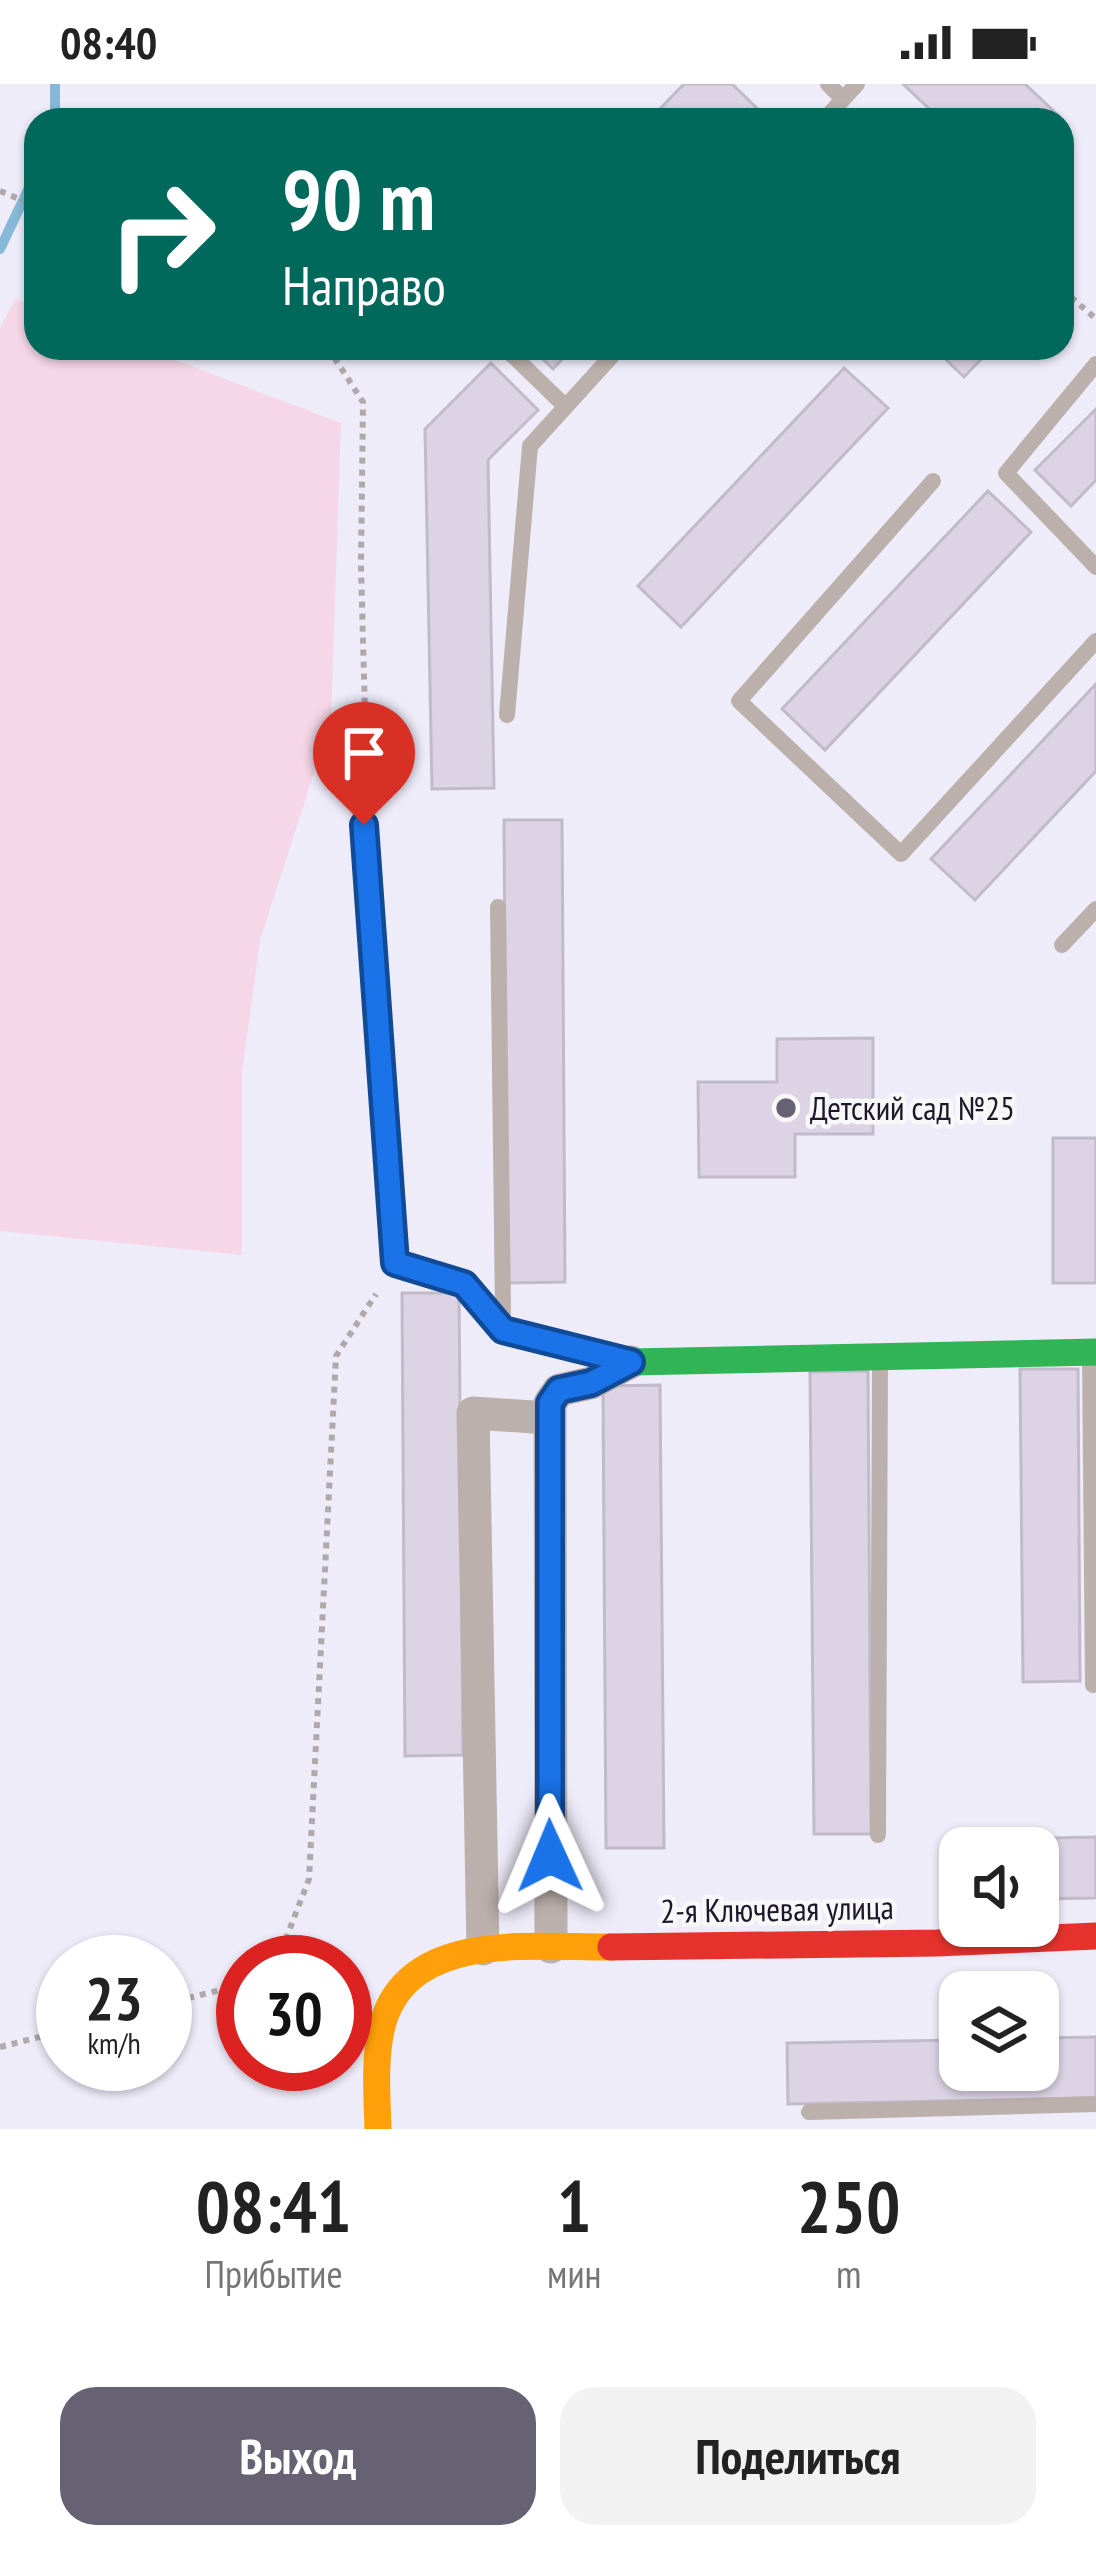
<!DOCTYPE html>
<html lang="ru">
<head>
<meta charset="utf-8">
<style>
	:root { --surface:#fff; --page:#f2f2f2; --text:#222; --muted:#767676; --accent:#666273 }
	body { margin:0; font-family:"PT Sans Narrow",sans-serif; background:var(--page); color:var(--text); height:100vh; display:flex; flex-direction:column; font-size:45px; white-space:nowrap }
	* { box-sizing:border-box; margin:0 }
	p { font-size:39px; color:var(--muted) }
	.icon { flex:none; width:66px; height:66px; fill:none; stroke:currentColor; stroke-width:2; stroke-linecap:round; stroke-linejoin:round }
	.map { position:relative; height:2045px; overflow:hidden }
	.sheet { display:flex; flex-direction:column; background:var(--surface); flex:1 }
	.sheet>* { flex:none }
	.banner { position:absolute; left:24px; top:24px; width:1050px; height:252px; border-radius:36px; box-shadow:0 3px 9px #0004; background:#00695c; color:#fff; overflow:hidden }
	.tools { position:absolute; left:939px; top:1743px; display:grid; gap:24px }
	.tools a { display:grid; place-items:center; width:120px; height:120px; border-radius:24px; background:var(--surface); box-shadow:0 3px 9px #0004; font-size:60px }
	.speed { position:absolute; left:36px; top:1851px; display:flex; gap:24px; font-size:60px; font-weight:700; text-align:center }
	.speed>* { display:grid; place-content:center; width:156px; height:156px; border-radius:50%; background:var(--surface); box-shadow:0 3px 9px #0004; line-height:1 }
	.speed small { font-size:30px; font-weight:400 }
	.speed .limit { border:18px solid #d22; background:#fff; color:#111 }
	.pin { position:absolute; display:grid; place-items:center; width:102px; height:102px; color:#fff; margin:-123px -51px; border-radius:50% 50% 50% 0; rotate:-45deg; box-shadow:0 0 12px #0007 }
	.pin .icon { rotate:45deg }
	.me { position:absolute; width:132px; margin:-66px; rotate:359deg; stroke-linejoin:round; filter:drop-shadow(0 0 9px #0008) }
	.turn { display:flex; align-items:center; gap:42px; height:252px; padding:0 60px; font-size:54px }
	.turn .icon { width:156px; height:156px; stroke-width:2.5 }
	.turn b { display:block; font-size:84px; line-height:102px }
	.eta { display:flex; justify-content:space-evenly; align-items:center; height:204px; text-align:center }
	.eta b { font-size:72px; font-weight:700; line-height:84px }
	.cta { display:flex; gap:24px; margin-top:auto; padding:24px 60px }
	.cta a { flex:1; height:138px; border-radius:36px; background:var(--accent); color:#fff; font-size:48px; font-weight:700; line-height:138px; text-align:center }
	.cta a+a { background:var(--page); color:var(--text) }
	.status { display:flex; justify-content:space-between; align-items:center; height:84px; padding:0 60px; background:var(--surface); direction:ltr }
	.status svg { height:33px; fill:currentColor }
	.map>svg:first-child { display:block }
	.green { fill:#f5d7e7 }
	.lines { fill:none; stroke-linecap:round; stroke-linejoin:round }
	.stream { stroke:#87b8d7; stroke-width:10 }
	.building { fill:#dcd3e4; stroke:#c1bac9; stroke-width:3 }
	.path { stroke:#b1a8aa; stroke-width:6; stroke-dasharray:6 6; stroke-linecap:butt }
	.lane { stroke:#bcb0ac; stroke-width:16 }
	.street { stroke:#bcb0ac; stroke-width:33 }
	.fast { stroke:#30b455; stroke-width:27 }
	.slow { stroke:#ff9f0a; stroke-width:27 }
	.jam { stroke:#e5322d; stroke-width:27 }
	.route-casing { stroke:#114b97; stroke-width:30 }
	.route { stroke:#1a73e8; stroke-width:21 }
	.poi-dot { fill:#666273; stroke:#f8f8f8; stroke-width:4.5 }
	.labels { text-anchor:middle; stroke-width:9; stroke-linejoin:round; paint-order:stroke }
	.poi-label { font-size:33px; fill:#1c172b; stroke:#f8f8f8; text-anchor:start }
	.street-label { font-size:33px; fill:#1c172b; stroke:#f8f8f8 }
</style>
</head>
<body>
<div class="status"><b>08:40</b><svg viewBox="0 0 49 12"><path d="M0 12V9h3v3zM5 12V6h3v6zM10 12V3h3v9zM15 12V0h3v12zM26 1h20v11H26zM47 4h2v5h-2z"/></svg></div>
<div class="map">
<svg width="1096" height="2045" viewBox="0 0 1096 2045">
	<rect width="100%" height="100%" fill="#eeecf9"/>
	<path class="green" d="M15 215 36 223V264H144L341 339 331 636 260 856 242 989V1171L0 1147V244Z"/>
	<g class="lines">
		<path class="stream" d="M55 36V0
			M0 165 36 89"/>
	</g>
	<path class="building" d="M684 0H732L769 36H649Z
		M903 0H1025L1059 32 1055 36H941Z
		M532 264H561L566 271 553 285Z
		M934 264H992L964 293Z
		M491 279 538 326 488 376 494 704 432 705 425 345Z
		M844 284 888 324 681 543 638 502Z
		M1096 325V396L1071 422 1035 386Z
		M988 407 1031 448 825 666 782 625Z
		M1096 600V687L975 816 931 775Z
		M504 736H562L565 1198 507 1199Z
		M873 954V1050H795V1093H699L698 998H777V955Z
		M1053 1054H1096V1199H1053Z
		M402 1209H459L463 1671 405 1672Z
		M1020 1285H1078L1080 1597 1023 1598Z
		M868 1287 871 1750H814L810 1288Z
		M660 1301 664 1764H606L603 1302Z
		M1096 1753V1814L1038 1815V1764H966V1756Z
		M1096 1953V2014L788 2020 787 1959 960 1956V1986H1038V1954Z"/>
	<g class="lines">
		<path class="path" d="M0 107 36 122
			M1062 205 1096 235
			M328 264 363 318 361 482 367 702
			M277 1878 309 1795 336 1272 376 1210
			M165 1920 243 1900
			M0 1963 63 1947"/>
		<path class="lane" d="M828 0 843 15
			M824 36 857 0
			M505 264 566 323
			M1096 280 1006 389 1096 483
			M933 397 739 617 901 770 1096 557
			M507 631 530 362 619 264
			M498 823 503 1230
			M1062 861 1096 825
			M1090 1269 1093 1601
			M878 1751 880 1278
			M809 2028 1096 2020"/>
		<path class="street" d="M551 1863 550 1319 559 1306 591 1299 631 1278
			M483 1865 473 1329 548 1334"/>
		<path class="fast" d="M364 741 395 1179 464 1200 503 1246 631 1278 1096 1268"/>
		<path class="slow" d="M378 2045C377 2011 374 1975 382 1942 407 1845 534 1864 611 1863"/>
		<path class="jam" d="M611 1863 937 1859 1096 1852"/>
	</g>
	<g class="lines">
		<defs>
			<path id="route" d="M364 741 395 1179 464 1200 503 1246 631 1278 591 1299 559 1306 550 1319V1772"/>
		</defs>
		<use href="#route" class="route-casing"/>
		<use href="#route" class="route"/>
	</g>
	<circle class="poi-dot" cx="786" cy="1024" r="12"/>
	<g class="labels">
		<g class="poi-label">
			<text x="810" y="1036">Детский сад №25</text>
		</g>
		<g class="street-label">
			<text transform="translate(777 1825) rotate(-1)" y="12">2-я Ключевая улица</text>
		</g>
	</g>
</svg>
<div class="tools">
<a><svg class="icon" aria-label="sound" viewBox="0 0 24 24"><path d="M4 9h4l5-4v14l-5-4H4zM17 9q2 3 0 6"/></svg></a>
<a><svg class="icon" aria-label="layers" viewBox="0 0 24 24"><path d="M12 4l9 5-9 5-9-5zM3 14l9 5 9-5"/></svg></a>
</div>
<div class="speed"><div>23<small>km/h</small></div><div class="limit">30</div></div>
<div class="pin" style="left:364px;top:741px;background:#d93025"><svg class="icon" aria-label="arrive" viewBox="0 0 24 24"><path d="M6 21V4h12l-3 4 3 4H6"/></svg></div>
<svg class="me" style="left:550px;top:1772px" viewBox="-20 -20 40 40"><path d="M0-17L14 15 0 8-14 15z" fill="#1a73e8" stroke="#fff" stroke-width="4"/></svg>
<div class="banner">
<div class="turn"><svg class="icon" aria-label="right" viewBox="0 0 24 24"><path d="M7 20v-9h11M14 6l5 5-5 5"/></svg><div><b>90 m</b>Направо</div></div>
</div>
</div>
<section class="sheet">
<div class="eta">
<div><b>08:41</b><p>Прибытие</p></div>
<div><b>1</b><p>мин</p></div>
<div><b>250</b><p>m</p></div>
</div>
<div class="cta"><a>Выход</a><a>Поделиться</a></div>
</section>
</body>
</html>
